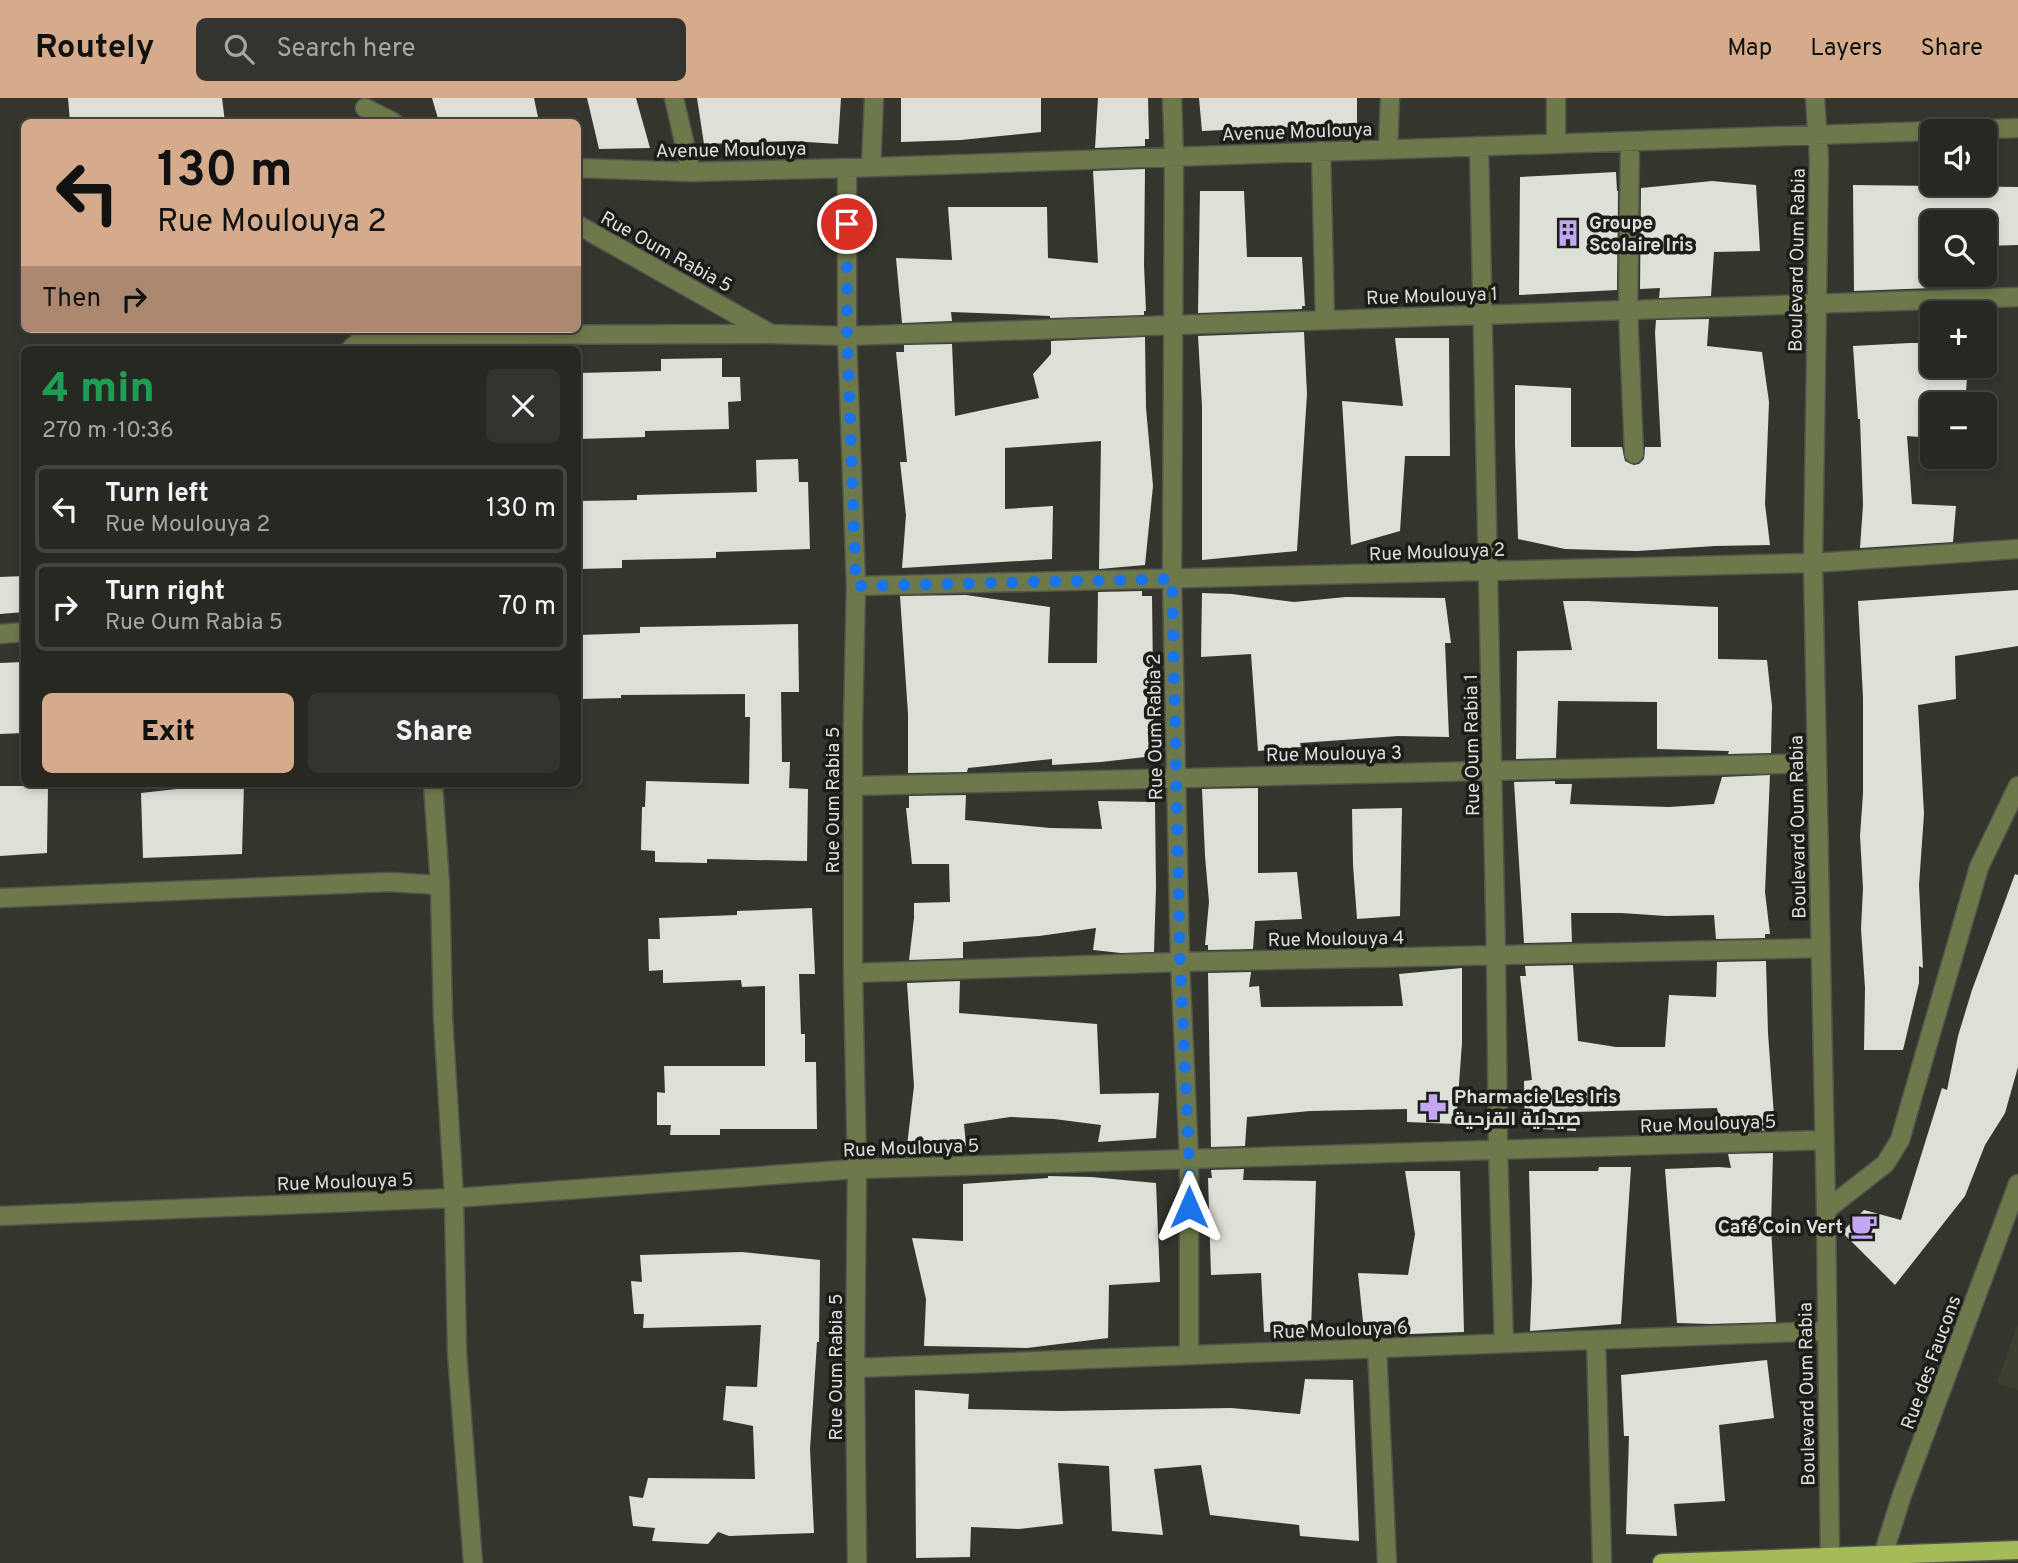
<!DOCTYPE html>
<html lang="en">
<head>
<meta charset="utf-8">
<style>
	:root { --surface:#272822; --page:#33342f; --text:#f1f3f6; --muted:#a4a6a5; --line:#434440; --accent:#d6ab8b }
	body { margin:0; font-family:Overpass,Cairo,sans-serif; background:var(--page); color:var(--text); height:100vh; display:flex; flex-direction:column; font-size:26px; white-space:nowrap }
	* { box-sizing:border-box; margin:0 }
	p { font-size:23px; color:var(--muted) }
	.icon { flex:none; width:38px; height:38px; fill:none; stroke:currentColor; stroke-width:2; stroke-linecap:round; stroke-linejoin:round }
	.map { position:relative; flex:1; overflow:hidden }
	.details { position:absolute; left:21px; top:248px; width:560px; height:441px; display:flex; flex-direction:column; background:var(--surface); border-radius:10px; box-shadow:0 4px 10px #0003,0 0 0 2px var(--line) }
	.details>* { flex:none }
	.hud { position:absolute; left:21px; top:21px; width:560px; height:214px; border-radius:10px; box-shadow:0 4px 10px #0003,0 0 0 2px var(--line); background:#d6ab8b; color:#111; overflow:hidden }
	.fabs { position:absolute; left:1920px; top:21px; display:grid; gap:14px }
	.fabs a { display:grid; place-items:center; width:77px; height:77px; border-radius:10px; background:var(--surface); box-shadow:0 4px 10px #0003,0 0 0 2px var(--line); font-size:35px }
	.pin { position:absolute; display:grid; place-items:center; width:60px; height:60px; color:#fff; margin:-30px; border:4px solid #fff; border-radius:50%; box-shadow:0 2px 7px #0007 }
	.me { position:absolute; width:77px; margin:-38px; rotate:0deg; stroke-linejoin:round; filter:drop-shadow(0 0 5px #0008) }
	.turn { display:flex; align-items:center; gap:24px; height:147px; padding:0 21px; font-size:32px }
	.turn .icon { width:91px; height:91px; stroke-width:2.5 }
	.turn b { display:block; font-size:49px; line-height:60px }
	.then { display:flex; align-items:center; height:66px; padding:0 21px; background:#0003; gap:14px; font-size:26px }
	.round { display:grid; place-items:center; flex:none; width:74px; height:74px; border-radius:10px; background:var(--page) }
	.summary { display:flex; align-items:center; justify-content:space-between; height:119px; padding:0 21px }
	h1 { font-size:42px; font-weight:800; line-height:52px; color:#1e9e55 }
	.action { display:flex; gap:14px; margin-top:auto; padding:14px 21px }
	.action a { flex:1; height:80px; border-radius:10px; background:var(--accent); color:#111; font-size:28px; font-weight:800; line-height:80px; text-align:center }
	.action a+a { background:var(--page); color:var(--text) }
	ul { padding:0; list-style:none }
	li { display:flex; align-items:center; gap:21px; height:88px; margin:0 14px 10px; padding:0 7px; border:4px solid var(--line); border-radius:10px }
	li div { flex:1 }
	li b { display:block; font-size:26px }
	li em { font-style:normal }
	header { display:flex; align-items:center; gap:42px; box-sizing:border-box; height:98px; padding:0 35px; background:var(--accent); color:#111 }
	header strong { font-size:33px }
	nav { display:flex; gap:38px; margin-inline-start:auto; font-size:24px }
	.search { width:490px; height:63px; background:var(--page); display:flex; align-items:center; gap:18px; box-sizing:border-box; padding:0 24px; border-radius:10px; color:var(--muted); font-size:26px }
	.map>svg:first-child { display:block }
	.built { fill:#3c4031 }
	.building { fill:#dde0d6 }
	.lines { fill:none; stroke-linecap:round; stroke-linejoin:round }
	.minor-casing { stroke:#52544d; stroke-width:21 }
	.major-casing { stroke:#52544d; stroke-width:21 }
	.minor { stroke:#6d794a; stroke-width:18 }
	.major { stroke:#a4bb57; stroke-width:18 }
	.route { stroke:#1a73e8; stroke-width:12; stroke-dasharray:0 21.6 }
	.labels { text-anchor:middle; stroke-width:7; stroke-linejoin:round; paint-order:stroke }
	.street-label { font-size:19px; fill:#dcded8; stroke:#1c1d19 }
	.poi-label { font-size:19px; font-weight:bold; fill:#dcded8; stroke:#1c1d19; text-anchor:start }
</style>
</head>
<body>
<header>
<strong>Routely</strong>
<div class="search"><svg class="icon" aria-label="search" viewBox="0 0 24 24"><circle cx="10" cy="10" r="6"/><path d="M15 15l6 6"/></svg>Search here</div>
<nav><a>Map</a><a>Layers</a><a>Share</a></nav>
</header>
<div class="map">
<svg width="2018" height="1465" viewBox="0 0 2018 1465">
	<rect width="100%" height="100%" fill="#34362e"/>
	<path class="built" d="M2018 1226V1292L1997 1284Z"/>
	<path class="building" d="M68 0H222L225 24H70Z
		M432 0H534L539 24H439Z
		M587 0H636L650 50 599 51Z
		M697 0H841L838 46 792 43 704 46Z
		M901 0H1041V34L961 42 901 44Z
		M1098 0H1148L1149 41H1145V48L1095 50Z
		M1199 0H1357V26L1202 33Z
		M1145 71 1144 167 1146 213H1144V217L1050 220V218L1005 216 951 214 952 223 902 225 896 160 952 162 948 109H1047L1048 160 1098 165 1093 73Z
		M1616 74 1617 93H1618L1617 192 1519 197 1520 79Z
		M1712 83 1756 87 1760 153 1714 154 1711 198 1659 200 1660 190 1640 191 1641 90Z
		M1853 87 2018 89V147L1984 148V124H1932V190L1854 193Z
		M1200 93H1244L1247 159H1302L1305 208H1302V211L1198 215Z
		M1709 221 1707 248 1762 254 1769 304 1765 406 1770 447 1715 448 1637 453 1565 451 1518 441 1515 347V287L1571 290V349H1622L1625 363 1634 367 1639 366 1644 361 1645 349H1661L1655 235 1656 222Z
		M1304 234 1307 296 1297 453 1202 462V308L1198 238Z
		M1145 239 1146 310 1153 388 1145 467 1099 471 1101 343 1005 350V411L1053 408 1052 461 902 470 906 417 900 364H907L896 254H904V247L952 246 955 318 1039 300 1033 276 1051 256V243Z
		M1395 240H1449L1450 358H1405L1400 433 1351 447 1342 303 1403 308Z
		M1910 245H1932V268H1968L1965 306H1932V340L1907 338 1912 406 1956 408 1953 444 1860 450 1863 407 1860 321H1858L1853 248Z
		M722 260V279H740L741 303 728 304 729 331 645 333V339L578 341V275L661 273V261Z
		M798 361 799 384H808L810 451 716 454V460L622 462V470L578 471V403L637 402V397L757 394 756 362Z
		M24 478V514L0 516V479Z
		M2018 492V548L1955 558 1956 601 1918 607 1924 716 1919 787 1923 870 1919 868V885L1903 952H1864L1865 890 1861 831 1863 790 1860 738 1863 695V600L1858 503Z
		M1142 493V498H1152L1154 658 1101 664 1052 667V661L968 670 967 674 908 675V616L900 498 966 497 1050 509 1048 565H1097L1098 494Z
		M1202 495 1232 496 1294 504 1346 499 1445 500 1451 545H1445L1449 639 1398 638 1300 645 1301 649 1258 653 1251 556 1201 559Z
		M1563 503H1587L1718 509V561L1767 562 1772 608 1771 655 1728 656 1729 653 1657 651V604L1558 603 1556 660 1516 661 1517 553 1572 552Z
		M798 526 799 594H781L782 664H790L789 690 808 691 807 763 707 761V765L655 764V753L641 752 642 709H645L646 683 749 686 750 619H745V596L621 597V600L578 601V537L640 535V529Z
		M24 564V635L0 636V565Z
		M1770 677 1765 794 1770 836H1765V840L1716 841 1714 817 1666 818 1621 815H1571L1572 844 1524 845 1514 684 1555 683V686H1572L1570 706 1669 709 1714 706 1722 679Z
		M222 686H244L242 756 143 760 141 695Z
		M0 688H48L47 755 0 758Z
		M1258 690V775L1297 774 1302 821 1255 823 1253 851 1208 852V847H1205L1209 804 1205 758 1202 691Z
		M966 697 965 722 1050 730 1102 731 1098 703 1155 704 1156 790 1154 854 1121 855 1093 852 1096 830 1039 838 963 844V860L909 862 914 820V805L950 804 949 766H912L906 710H909V698Z
		M1402 710 1400 818 1357 821 1353 767 1352 711Z
		M2015 776 2018 777V969L2005 1015 1985 1047 1965 1098 1895 1187 1842 1134 1864 1112 1901 1122 1942 990 1947 992 1958 938 1972 892Z
		M812 810 815 876H799L801 936H805V964H816L817 1031H720V1037H670L671 1027H657V994L665 995 664 968H765V888L742 889 741 882 663 885V872L649 873 648 841H660L659 820 737 817V813Z
		M1766 863 1768 935 1775 1032 1722 1034 1717 1010 1575 1014 1576 1033 1525 1030 1524 983 1532 982 1520 878H1526L1525 868 1573 867 1578 943 1616 949H1665L1669 897 1716 899 1717 864Z
		M1462 870V945L1456 1026 1407 1024V1011L1310 1013 1247 1019 1245 1048 1211 1049 1208 875 1251 874 1249 889 1259 888 1261 909 1403 908 1399 876Z
		M960 883 959 915 1097 926 1100 996 1159 995 1156 1040 1098 1044 1101 1027 1054 1021 1010 1019 964 1026 966 1048H907L914 988 907 885Z
		M1773 1055 1771 1128 1776 1224 1710 1226 1677 1225 1665 1071 1719 1069 1731 1070 1728 1056Z
		M1599 1069H1631L1621 1226 1530 1233 1532 1183 1529 1073H1598Z
		M1244 1071 1243 1082 1316 1083 1311 1233 1264 1234 1261 1175 1211 1177 1208 1080H1212L1211 1072Z
		M1405 1073H1460L1464 1234 1411 1236 1364 1233 1358 1175 1408 1177 1415 1136Z
		M1048 1078 1091 1079 1156 1085 1160 1184 1109 1187 1108 1240 1027 1250 924 1248 926 1201 912 1140 963 1143V1086L1048 1080Z
		M742 1154 820 1162 819 1244H817L810 1351 814 1435 729 1438 718 1434 708 1446 652 1443 655 1430 633 1428 629 1398 643 1400 648 1380 755 1381 753 1328 723 1322 726 1288 757 1289 761 1227 643 1230 644 1216H634L631 1183 642 1184 640 1157Z
		M1767 1262 1774 1320 1719 1327 1725 1403 1674 1406 1677 1438 1626 1436 1629 1338H1624L1621 1277Z
		M1305 1281 1353 1282 1359 1443 1300 1438 1299 1427 1210 1417 1201 1367 1154 1371 1163 1437 1112 1433 1109 1368 1058 1365 1063 1426 1019 1431 971 1429 970 1459 916 1460 915 1292 969 1296 968 1311 1059 1313 1231 1310 1300 1316Z"/>
	<g class="lines">
		<defs>
			<path id="minor" d="M674 0 691 74
				M1172 0 1174 58 1172 481 1180 864 1189 1060V1257
				M1815 0 1819 61 1813 465 1826 1112 1830 1465
				M365 10 393 24
				M1630 43 1628 211 1634 356
				M1556 45V0
				M1479 48 1496 857 1498 1052 1504 1245
				M1388 51 1390 0
				M1321 53 1325 222
				M871 69 874 0
				M578 70 691 74 847 70 2018 30
				M847 70V238L2018 199
				M578 127 771 236 847 238 856 488 853 626V875L857 1071 855 1270 857 1465
				M350 252C363 235 385 238 404 237L767 236
				M856 488 1813 465 2018 451
				M0 536 24 534
				M433 686 440 787 443 920 454 1100 457 1255 473 1465
				M853 688 1817 665
				M0 800 389 784 440 787
				M853 875 1180 864 1820 850
				M1826 1112 1885 1066 1900 1042 1979 769 2018 688
				M0 1118 454 1100 857 1071 1824 1042
				M1596 1242 1602 1465
				M1377 1250 1387 1465
				M855 1270 1826 1233
				M1883 1457 1902 1397 2018 1086"/>
			<path id="major" d="M1662 1465 2018 1452"/>
		</defs>
		<use href="#minor" class="minor-casing"/>
		<use href="#major" class="major-casing"/>
		<use href="#minor" class="minor"/>
		<use href="#major" class="major"/>
	</g>
	<g class="lines">
		<path class="route" d="M847 126V238L856 488 1172 481 1180 864 1189 1060V1109"/>
	</g>
	<defs>
		<symbol id="building-bare" viewBox="-9 -9 18 18"><path d="M-4-6H4V6H1V3H-1V6H-4ZM-2.5-4.3h1.7v1.8h-1.7ZM.8-4.3h1.7v1.8H.8ZM-2.5-1h1.7V.8h-1.7ZM.8-1h1.7V.8H.8Z" fill="#c3a7f2" stroke="#1c1d19" stroke-width="2.5" paint-order="stroke"/></symbol>
		<symbol id="pharmacy-bare" viewBox="-9 -9 18 18"><path d="M-2-6h4v4h4v4h-4v4h-4v-4h-4v-4h4Z" fill="#c3a7f2" stroke="#1c1d19" stroke-width="2.5" paint-order="stroke"/></symbol>
		<symbol id="cafe-bare" viewBox="-9 -9 18 18"><path d="M-5.5-4.5H6V0H3Q3 3.5 0 3.5H-2.5Q-5.5 3.5-5.5 0ZM3-3.2v2h1.7v-2ZM-6 4.5H4V6H-6Z" fill="#c3a7f2" stroke="#1c1d19" stroke-width="2.5" paint-order="stroke"/></symbol>
	</defs>
	<g fill-rule="evenodd">
		<use href="#building-bare" x="1549" y="116" width="38" height="38"/>
		<use href="#pharmacy-bare" x="1414" y="990" width="38" height="38"/>
		<use href="#cafe-bare" x="1845" y="1109" width="38" height="38"/>
	</g>
	<g class="labels">
		<g class="street-label">
			<text transform="translate(1297 33) rotate(-2)" y="7">Avenue Moulouya</text>
			<text transform="translate(731 51) rotate(-1)" y="7">Avenue Moulouya</text>
			<text transform="translate(667 153) rotate(29)" y="7">Rue Oum Rabia 5</text>
			<text transform="translate(1796 162) rotate(-89)" y="7">Boulevard Oum Rabia</text>
			<text transform="translate(1432 197) rotate(-2)" y="7">Rue Moulouya 1</text>
			<text transform="translate(1437 453) rotate(-2)" y="7">Rue Moulouya 2</text>
			<text transform="translate(1154 629) rotate(-91)" y="7">Rue Oum Rabia 2</text>
			<text transform="translate(1471 647) rotate(-91)" y="7">Rue Oum Rabia 1</text>
			<text transform="translate(1334 655) rotate(-1)" y="7">Rue Moulouya 3</text>
			<text transform="translate(832 702) rotate(-90)" y="7">Rue Oum Rabia 5</text>
			<text transform="translate(1797 729) rotate(-91)" y="7">Boulevard Oum Rabia</text>
			<text transform="translate(1336 840) rotate(-1)" y="7">Rue Moulouya 4</text>
			<text transform="translate(1708 1025) rotate(-2)" y="7">Rue Moulouya 5</text>
			<text transform="translate(911 1049) rotate(-2)" y="7">Rue Moulouya 5</text>
			<text transform="translate(345 1083) rotate(-2)" y="7">Rue Moulouya 5</text>
			<text transform="translate(1340 1231) rotate(-2)" y="7">Rue Moulouya 6</text>
			<text transform="translate(1930 1264) rotate(-70)" y="7">Rue des Faucons</text>
			<text transform="translate(835 1269) rotate(-90)" y="7">Rue Oum Rabia 5</text>
			<text transform="translate(1806 1296) rotate(-91)" y="7">Boulevard Oum Rabia</text>
		</g>
		<g class="poi-label">
			<text x="1589" y="131">Groupe<tspan x="1589" dy="22">Scolaire Iris</tspan></text>
			<text x="1454" y="1005">Pharmacie Les Iris<tspan x="1454" dy="22">صيدلية القزحية</tspan></text>
			<text x="1843" y="1135" text-anchor="end">Café Coin Vert</text>
		</g>
	</g>
</svg>
<div class="fabs">
<a><svg class="icon" aria-label="sound" viewBox="0 0 24 24"><path d="M4 9h4l5-4v14l-5-4H4zM17 9q2 3 0 6"/></svg></a>
<a><svg class="icon" aria-label="search" viewBox="0 0 24 24"><circle cx="10" cy="10" r="6"/><path d="M15 15l6 6"/></svg></a>
<a>+</a>
<a>−</a>
</div>
<div class="pin" style="left:847px;top:126px;background:#d93025"><svg class="icon" aria-label="arrive" viewBox="0 0 24 24"><path d="M6 21V4h12l-3 4 3 4H6"/></svg></div>
<svg class="me" style="left:1189px;top:1109px" viewBox="-20 -20 40 40"><path d="M0-17L14 15 0 8-14 15z" fill="#1a73e8" stroke="#fff" stroke-width="4"/></svg>
<div class="hud">
<div class="turn"><svg class="icon" aria-label="left" viewBox="0 0 24 24"><path d="M17 20v-9H6M10 6l-5 5 5 5"/></svg><div><b>130 m</b>Rue Moulouya 2</div></div>
<div class="then">Then<svg class="icon" aria-label="right" viewBox="0 0 24 24"><path d="M7 20v-9h11M14 6l5 5-5 5"/></svg></div>
</div>
<section class="details">
<div class="summary"><div><h1>4 min</h1><p>270 m · 10:36</p></div><a class="round"><svg class="icon" aria-label="close" viewBox="0 0 24 24"><path d="M6 6l12 12M18 6L6 18"/></svg></a></div>
<ul>
<li><svg class="icon" aria-label="left" viewBox="0 0 24 24"><path d="M17 20v-9H6M10 6l-5 5 5 5"/></svg><div><b>Turn left</b><p>Rue Moulouya 2</p></div><em>130 m</em></li>
<li><svg class="icon" aria-label="right" viewBox="0 0 24 24"><path d="M7 20v-9h11M14 6l5 5-5 5"/></svg><div><b>Turn right</b><p>Rue Oum Rabia 5</p></div><em>70 m</em></li>
</ul>
<div class="action"><a>Exit</a><a>Share</a></div>
</section>
</div>
</body>
</html>
